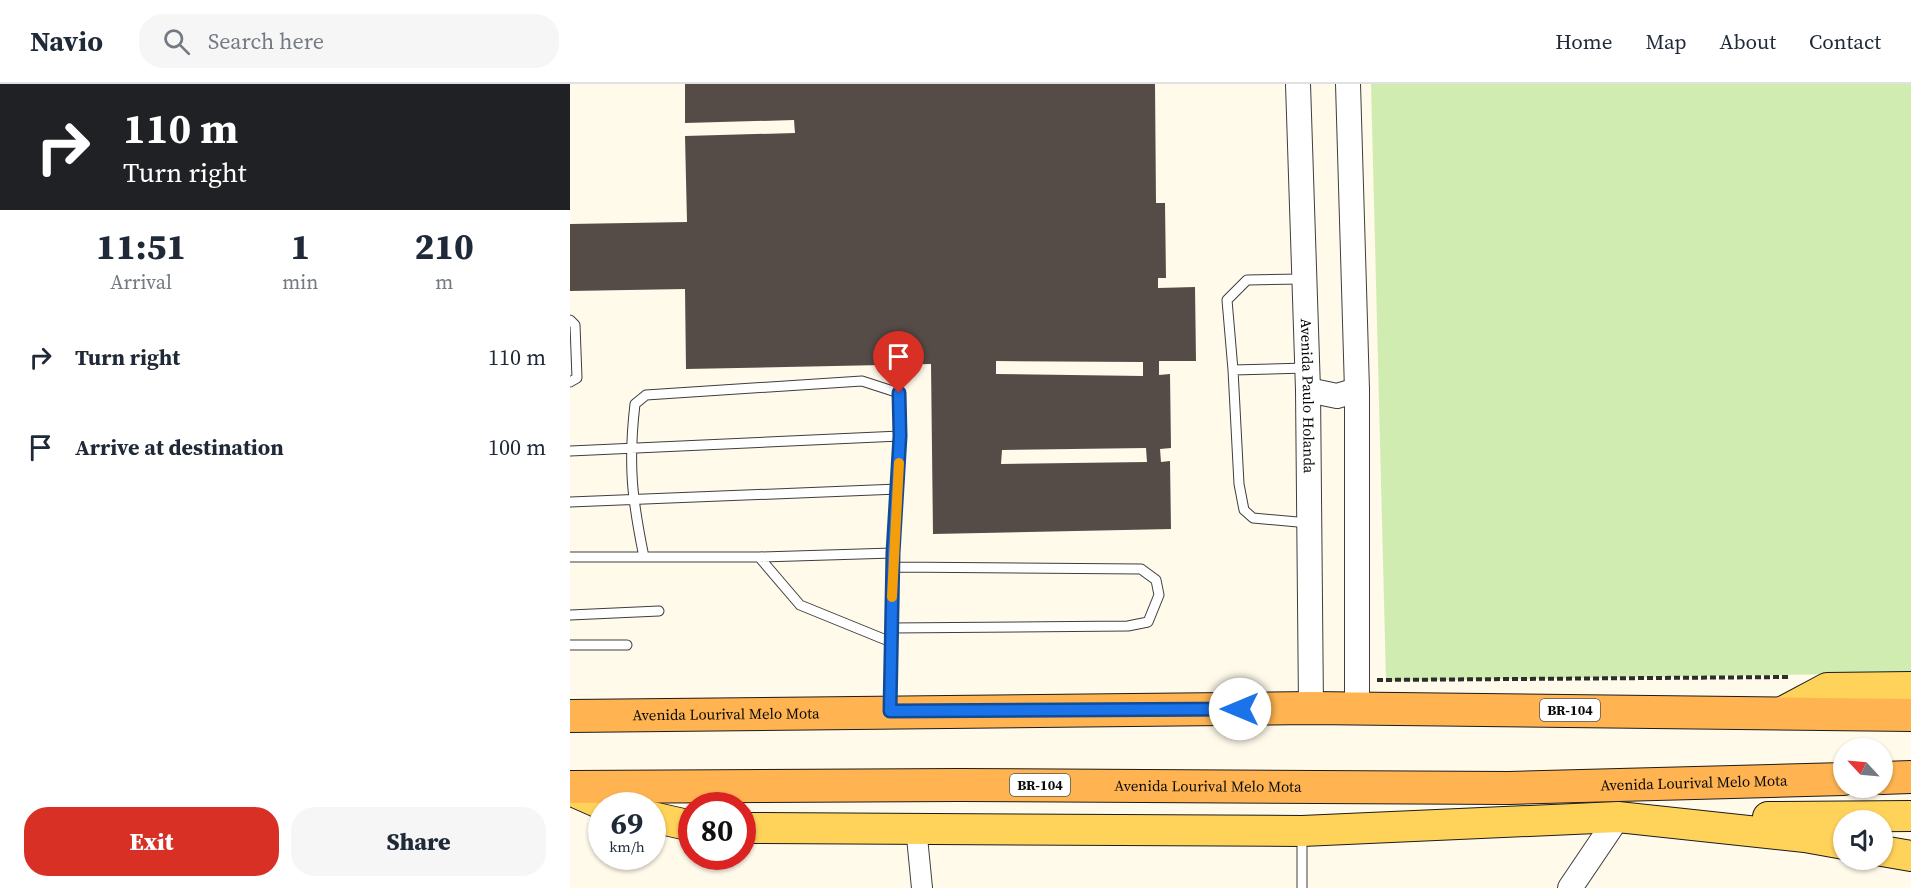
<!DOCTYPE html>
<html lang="en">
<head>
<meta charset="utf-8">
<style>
	:root { --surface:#fff; --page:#f6f6f7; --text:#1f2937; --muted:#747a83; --line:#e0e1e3; --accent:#d93025 }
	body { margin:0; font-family:"Source Serif 4",serif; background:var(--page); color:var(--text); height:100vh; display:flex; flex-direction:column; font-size:22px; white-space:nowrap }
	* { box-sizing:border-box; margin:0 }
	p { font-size:20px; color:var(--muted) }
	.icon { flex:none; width:33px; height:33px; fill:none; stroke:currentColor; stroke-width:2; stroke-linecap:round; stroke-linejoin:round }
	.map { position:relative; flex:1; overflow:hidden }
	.panel { display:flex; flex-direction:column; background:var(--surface); width:570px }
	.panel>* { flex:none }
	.hud { background:#202124; color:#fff; overflow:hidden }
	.needle { width:39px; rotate:296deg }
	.buttons { position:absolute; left:1263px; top:654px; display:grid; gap:12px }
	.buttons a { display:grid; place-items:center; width:60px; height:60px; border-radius:50%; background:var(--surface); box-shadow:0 2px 4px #0004; font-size:30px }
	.speed { position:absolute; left:18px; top:708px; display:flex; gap:12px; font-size:30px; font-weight:700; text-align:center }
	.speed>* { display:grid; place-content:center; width:78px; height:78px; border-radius:50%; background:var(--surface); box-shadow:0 2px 4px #0004; line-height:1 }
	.speed small { font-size:15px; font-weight:400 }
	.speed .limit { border:9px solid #d22; background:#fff; color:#111 }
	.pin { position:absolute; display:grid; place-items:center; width:51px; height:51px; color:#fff; margin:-62px -26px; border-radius:50% 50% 50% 0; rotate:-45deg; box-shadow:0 0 6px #0007 }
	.pin .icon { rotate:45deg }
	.me { position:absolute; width:66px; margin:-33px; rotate:270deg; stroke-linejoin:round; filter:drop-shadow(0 0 4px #0008) }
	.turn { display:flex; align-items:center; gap:21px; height:126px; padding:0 24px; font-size:27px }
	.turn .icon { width:78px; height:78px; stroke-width:2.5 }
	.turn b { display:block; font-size:42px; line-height:51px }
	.eta { display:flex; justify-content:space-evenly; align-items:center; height:102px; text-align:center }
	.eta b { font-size:36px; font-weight:800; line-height:42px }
	.action { display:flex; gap:12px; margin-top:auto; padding:12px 24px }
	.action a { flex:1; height:69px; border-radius:24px; background:var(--accent); color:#fff; font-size:24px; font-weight:800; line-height:69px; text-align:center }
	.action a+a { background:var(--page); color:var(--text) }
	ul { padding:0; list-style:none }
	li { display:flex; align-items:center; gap:18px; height:90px; padding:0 24px }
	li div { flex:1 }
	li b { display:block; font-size:22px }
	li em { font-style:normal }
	header { display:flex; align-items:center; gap:36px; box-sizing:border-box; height:84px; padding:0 30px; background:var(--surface); border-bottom:2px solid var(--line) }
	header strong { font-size:28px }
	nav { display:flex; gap:33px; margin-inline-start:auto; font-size:21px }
	.search { width:420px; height:54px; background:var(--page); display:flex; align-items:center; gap:15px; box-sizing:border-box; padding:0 21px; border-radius:24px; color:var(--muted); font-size:22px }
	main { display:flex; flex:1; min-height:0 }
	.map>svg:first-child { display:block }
	.green { fill:#d1ecb1 }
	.building { fill:#554c47; fill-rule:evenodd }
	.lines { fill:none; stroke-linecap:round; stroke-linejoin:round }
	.service-casing { stroke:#3e3e3e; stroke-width:11 }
	.minor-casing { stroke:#3e3e3e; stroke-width:22 }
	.tertiary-casing { stroke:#3e3e3e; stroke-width:26 }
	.primary-casing { stroke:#1c1c1c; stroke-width:32 }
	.trunk-casing { stroke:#1c1c1c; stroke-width:34 }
	.path { stroke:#2d2d2d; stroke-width:4; stroke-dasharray:6 3; stroke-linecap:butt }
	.service { stroke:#fff; stroke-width:9 }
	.minor { stroke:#fff; stroke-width:20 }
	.tertiary { stroke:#fff; stroke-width:24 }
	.primary { stroke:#ffd25a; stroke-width:30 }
	.trunk { stroke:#ffb451; stroke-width:32 }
	.route-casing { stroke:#114b97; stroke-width:15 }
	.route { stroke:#1a73e8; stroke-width:10 }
	.slow { stroke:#f59e0b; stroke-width:10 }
	.labels { text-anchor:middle; stroke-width:6; stroke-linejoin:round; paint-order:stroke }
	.shield { fill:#fff; stroke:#545454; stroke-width:1.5 }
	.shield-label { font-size:14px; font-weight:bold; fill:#0b0b0b }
	.street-label { font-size:15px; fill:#0b0b0b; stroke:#fff }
</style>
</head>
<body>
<header>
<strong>Navio</strong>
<div class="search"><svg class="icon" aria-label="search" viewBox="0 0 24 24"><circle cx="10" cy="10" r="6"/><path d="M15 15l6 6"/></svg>Search here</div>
<nav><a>Home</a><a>Map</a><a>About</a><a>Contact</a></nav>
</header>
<main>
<section class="panel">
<div class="hud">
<div class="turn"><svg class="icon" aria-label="right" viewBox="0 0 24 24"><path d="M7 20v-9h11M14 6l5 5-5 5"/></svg><div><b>110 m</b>Turn right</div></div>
</div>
<div class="eta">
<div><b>11:51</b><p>Arrival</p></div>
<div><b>1</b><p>min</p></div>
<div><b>210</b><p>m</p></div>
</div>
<ul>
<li><svg class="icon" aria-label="right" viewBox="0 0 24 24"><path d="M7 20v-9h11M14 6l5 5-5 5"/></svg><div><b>Turn right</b></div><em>110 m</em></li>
<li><svg class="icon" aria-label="arrive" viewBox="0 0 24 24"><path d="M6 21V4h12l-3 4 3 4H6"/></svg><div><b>Arrive at destination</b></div><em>100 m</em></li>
</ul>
<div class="action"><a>Exit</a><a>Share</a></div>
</section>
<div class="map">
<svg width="1341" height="804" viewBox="0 0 1341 804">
	<rect width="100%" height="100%" fill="#fffaea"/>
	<path class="green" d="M801 0H1341V589L816 597Z"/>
	<path class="building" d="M115 0H585L586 119H595L596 194H588V204L625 203 626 277H589V291L600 290 601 364 590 365 591 378 600 377 601 445 363 450 361 280 116 285 115 205 0 207V140L117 138 115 52 225 49 224 36 115 39ZM426 277 573 278V292L426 290ZM576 364 577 378 431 380 432 366Z"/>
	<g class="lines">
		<defs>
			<path id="service" d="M0 236 5 241 7 294 0 298
				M737 284 663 286 669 400 674 426 683 434 739 439
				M663 286 657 216 677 196 732 195
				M0 367 330 352
				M0 418 328 405
				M0 473H189L323 469
				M74 473C62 415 58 380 65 320L76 311 292 297 329 309 330 352 323 469 320 624
				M189 473 230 521 321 558
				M0 531 89 527
				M321 544 558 542 578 538 589 511 586 496 571 485 323 483
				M0 561H57
				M732 804V749"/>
			<path id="minor" d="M346 743 352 804"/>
			<g id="tertiary">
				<path id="s1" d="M728 0 738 306 741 624"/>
				<path d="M778 0 787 306V624"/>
				<path d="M738 306 767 312 787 306"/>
				<path d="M1000 804 1048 733"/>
			</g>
			<path id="primary" d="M1212 628 1257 604 1341 603
				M0 706 36 722
				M82 733 122 742
				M1198 733 1341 732
				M172 744 732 747 1048 733 1235 753 1274 760
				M1312 767 1341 772"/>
			<g id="trunk">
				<path id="s2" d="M0 632 741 624 1341 631"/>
				<path d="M1312 694 1341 693"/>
				<path id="s3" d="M0 703 389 701 939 704 1274 695"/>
			</g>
		</defs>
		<use href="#service" class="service-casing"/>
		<use href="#minor" class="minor-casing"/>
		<use href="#tertiary" class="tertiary-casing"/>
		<use href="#primary" class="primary-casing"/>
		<use href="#trunk" class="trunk-casing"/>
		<path class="path" d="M807 596 1220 593"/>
		<use href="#service" class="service"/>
		<use href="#minor" class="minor"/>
		<use href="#tertiary" class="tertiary"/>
		<use href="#primary" class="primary"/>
		<use href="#trunk" class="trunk"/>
	</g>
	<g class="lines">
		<defs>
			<path id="route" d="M329 309 330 352 323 469 320 627 670 625"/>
		</defs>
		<use href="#route" class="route-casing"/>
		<use href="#route" class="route"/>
		<path class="slow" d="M322 513 329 379"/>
	</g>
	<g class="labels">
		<g class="shield">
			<rect x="970" y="615" width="60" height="22" rx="4.5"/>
			<rect x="440" y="690" width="60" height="22" rx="4.5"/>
		</g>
		<g class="shield-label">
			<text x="1000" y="631">BR-104</text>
			<text x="470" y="706">BR-104</text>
		</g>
		<g class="street-label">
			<text dy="5" stroke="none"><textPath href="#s1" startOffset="312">Avenida Paulo Holanda</textPath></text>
			<text dy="5" stroke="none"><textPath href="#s2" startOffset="156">Avenida Lourival Melo Mota</textPath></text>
			<text dy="5" stroke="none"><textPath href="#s3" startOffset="1124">Avenida Lourival Melo Mota</textPath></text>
			<text dy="5" stroke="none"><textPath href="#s3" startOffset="638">Avenida Lourival Melo Mota</textPath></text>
		</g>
	</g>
</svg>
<div class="buttons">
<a><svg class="needle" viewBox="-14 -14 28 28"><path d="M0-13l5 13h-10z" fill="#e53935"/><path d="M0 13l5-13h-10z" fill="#747a83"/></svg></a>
<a><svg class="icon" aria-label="sound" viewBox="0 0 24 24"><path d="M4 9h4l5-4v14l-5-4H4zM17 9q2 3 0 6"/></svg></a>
</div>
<div class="speed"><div>69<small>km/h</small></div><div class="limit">80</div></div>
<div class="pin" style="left:329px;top:309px;background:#d93025"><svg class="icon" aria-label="arrive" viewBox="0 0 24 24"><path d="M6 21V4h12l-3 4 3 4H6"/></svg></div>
<svg class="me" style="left:670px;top:625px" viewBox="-20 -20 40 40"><circle r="19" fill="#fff"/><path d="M0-13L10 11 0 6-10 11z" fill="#1a73e8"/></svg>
</div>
</main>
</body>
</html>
